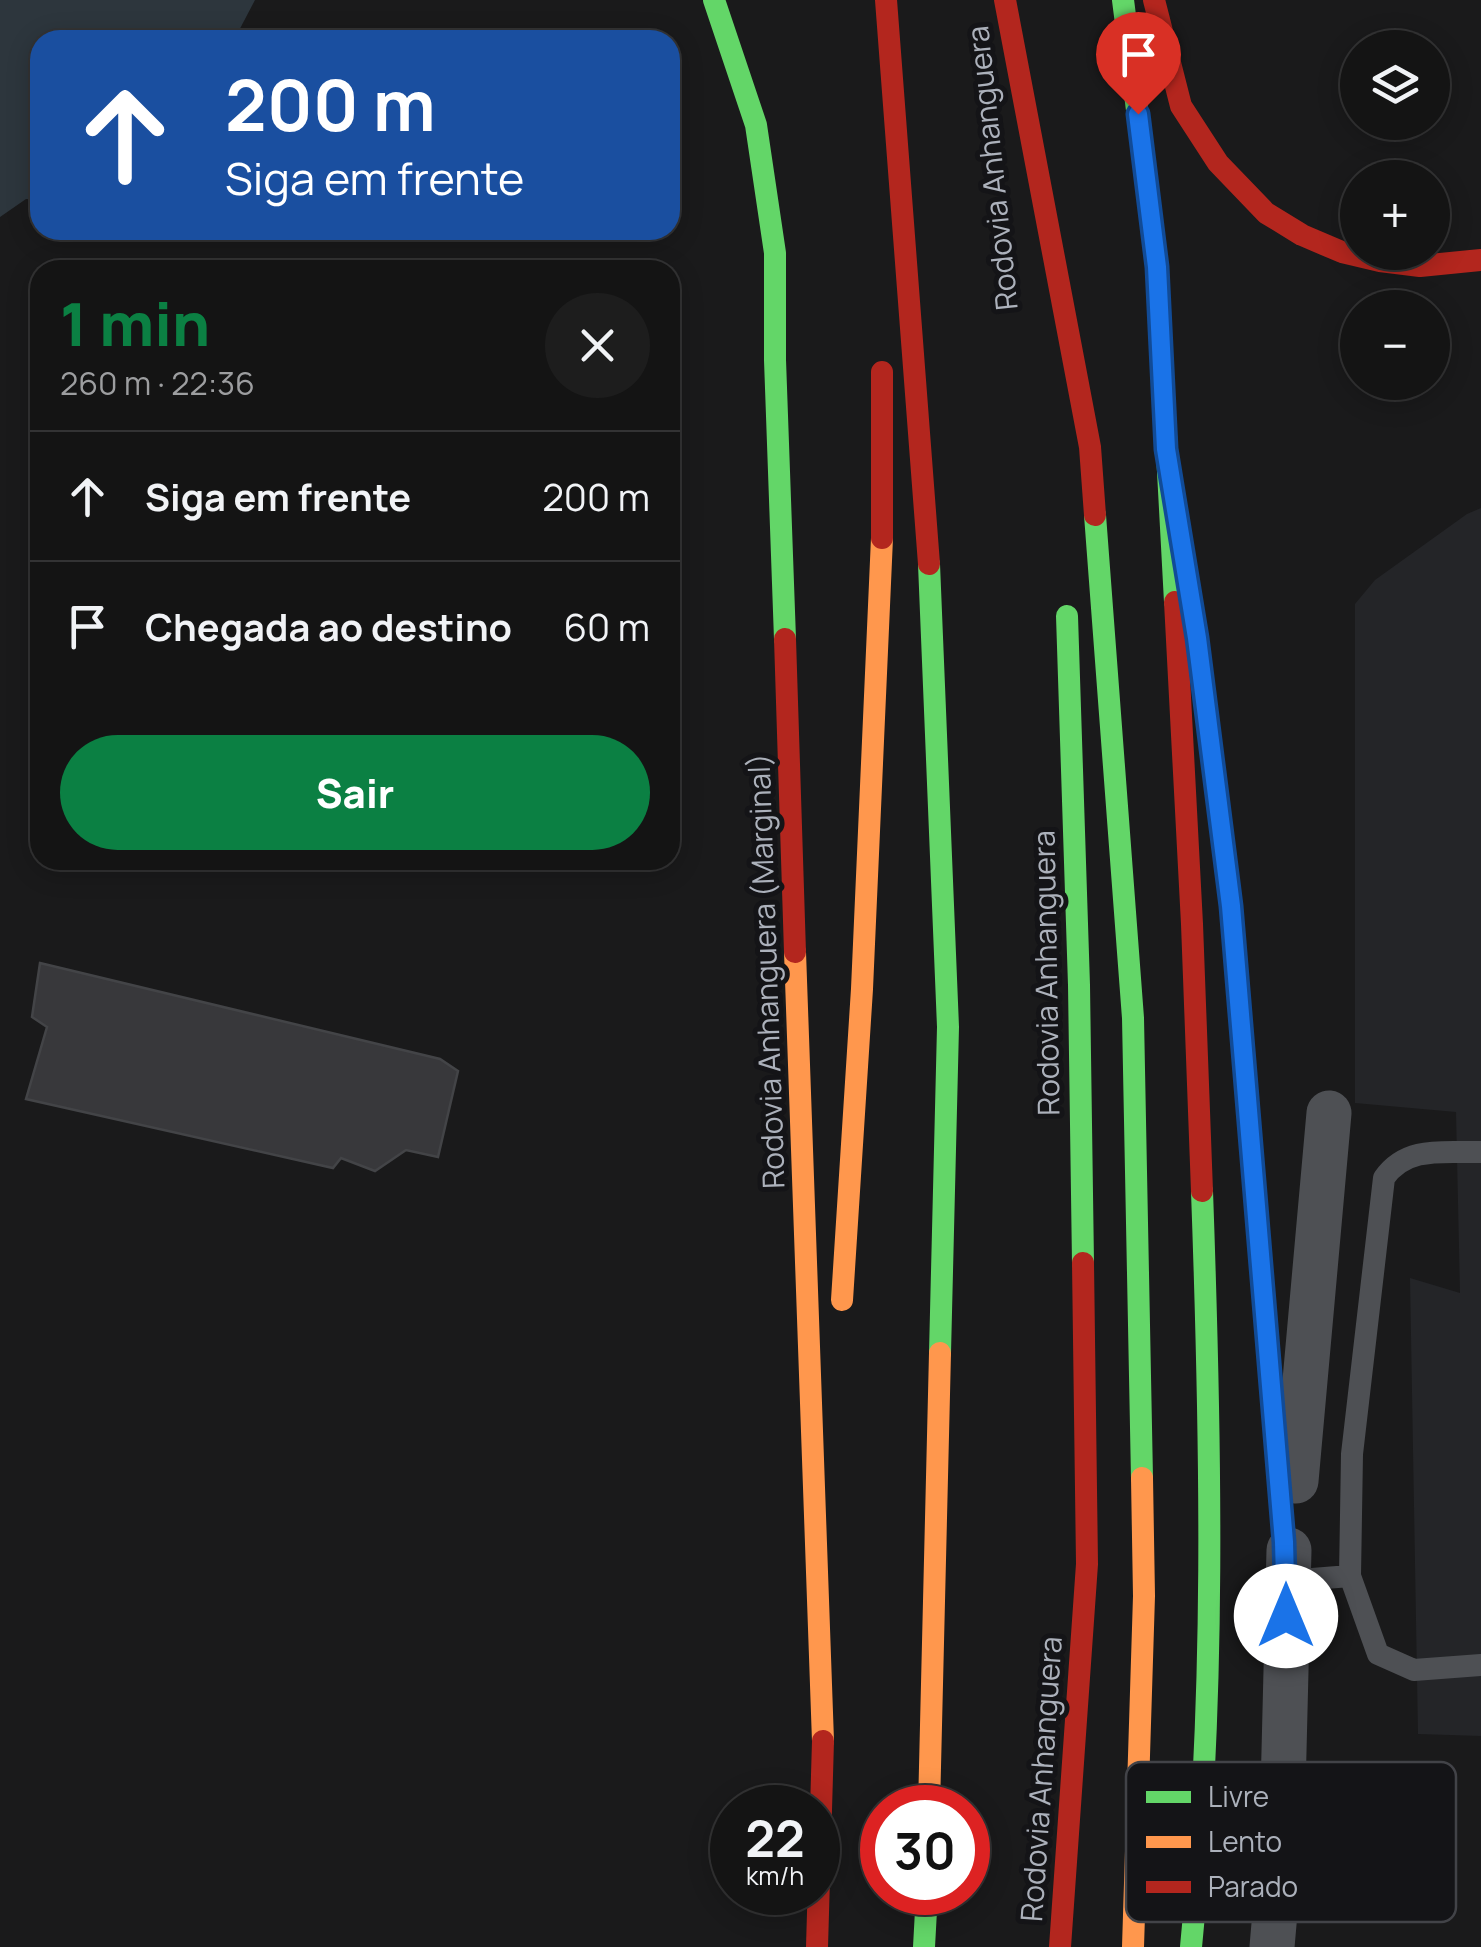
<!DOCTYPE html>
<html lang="pt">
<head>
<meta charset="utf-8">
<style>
	:root { --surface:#141414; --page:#1d1d1d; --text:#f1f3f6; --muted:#9d9ea0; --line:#333334; --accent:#0b8043 }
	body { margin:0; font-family:Manrope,sans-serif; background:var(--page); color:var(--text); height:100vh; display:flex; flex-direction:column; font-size:38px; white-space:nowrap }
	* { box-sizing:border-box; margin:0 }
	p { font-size:32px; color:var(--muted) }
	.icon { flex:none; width:55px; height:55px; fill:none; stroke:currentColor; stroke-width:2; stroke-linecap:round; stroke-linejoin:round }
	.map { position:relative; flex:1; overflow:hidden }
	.panel { position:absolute; left:30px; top:260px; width:650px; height:610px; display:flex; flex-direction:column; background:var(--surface); border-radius:30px; box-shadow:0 5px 25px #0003,0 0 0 2px var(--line) }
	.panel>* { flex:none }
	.banner { position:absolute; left:30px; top:30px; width:650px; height:210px; border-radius:30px; box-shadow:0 5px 25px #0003,0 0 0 2px var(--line); background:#1a4fa0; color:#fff; overflow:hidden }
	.controls { position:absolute; left:1340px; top:30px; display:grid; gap:20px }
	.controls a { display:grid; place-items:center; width:110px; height:110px; border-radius:50%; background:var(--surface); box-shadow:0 5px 25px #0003,0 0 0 2px var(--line); font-size:50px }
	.speed { position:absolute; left:710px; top:1785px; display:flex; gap:20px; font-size:50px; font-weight:700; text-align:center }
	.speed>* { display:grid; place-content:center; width:130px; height:130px; border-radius:50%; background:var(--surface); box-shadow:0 5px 25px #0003,0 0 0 2px var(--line); line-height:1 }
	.speed small { font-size:25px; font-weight:400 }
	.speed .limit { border:15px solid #d22; background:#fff; color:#111 }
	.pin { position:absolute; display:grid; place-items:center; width:85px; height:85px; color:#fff; margin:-102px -42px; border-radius:50% 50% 50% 0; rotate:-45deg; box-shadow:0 0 10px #0007 }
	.pin .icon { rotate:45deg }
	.me { position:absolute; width:110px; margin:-55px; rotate:0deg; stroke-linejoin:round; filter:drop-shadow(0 0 8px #0008) }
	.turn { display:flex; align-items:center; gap:35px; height:210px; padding:0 30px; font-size:45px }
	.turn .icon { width:130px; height:130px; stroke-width:2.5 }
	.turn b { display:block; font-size:70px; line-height:85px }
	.round { display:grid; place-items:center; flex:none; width:105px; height:105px; border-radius:52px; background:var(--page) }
	.headline { display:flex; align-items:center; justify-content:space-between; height:170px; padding:0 30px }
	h1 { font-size:60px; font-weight:800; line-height:75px; color:var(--accent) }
	.button { display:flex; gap:20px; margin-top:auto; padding:20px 30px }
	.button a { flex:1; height:115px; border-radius:60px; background:var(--accent); color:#fff; font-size:40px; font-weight:800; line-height:115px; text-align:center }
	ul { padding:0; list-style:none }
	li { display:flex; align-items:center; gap:30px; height:130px; padding:0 30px; border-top:2px solid var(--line) }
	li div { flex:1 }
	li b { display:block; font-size:38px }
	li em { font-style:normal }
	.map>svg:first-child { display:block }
	.built { fill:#242528 }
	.water { fill:#2d363d }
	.building { fill:#38383b; stroke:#434447; stroke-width:2.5 }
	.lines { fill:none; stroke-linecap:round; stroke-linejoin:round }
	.lane { stroke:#4e5054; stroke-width:22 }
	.street { stroke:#4e5054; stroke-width:45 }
	.fast { stroke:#63d668; stroke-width:22 }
	.slow { stroke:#ff974d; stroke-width:22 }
	.jam { stroke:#b3261e; stroke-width:22 }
	.route-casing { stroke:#114b97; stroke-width:25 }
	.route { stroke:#1a73e8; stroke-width:18 }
	.labels { text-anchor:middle; stroke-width:10; stroke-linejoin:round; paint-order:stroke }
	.street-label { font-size:30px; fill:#acb1bb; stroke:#141417 }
	.key { fill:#141417; stroke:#424348; stroke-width:2.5 }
	.key-label { font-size:28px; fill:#acb1bb }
</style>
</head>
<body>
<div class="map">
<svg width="1481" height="1947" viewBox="0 0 1481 1947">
	<rect width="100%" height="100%" fill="#1a1a1b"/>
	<path class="built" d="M1481 508V1736L1418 1734 1410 1278 1460 1293 1456 1112 1355 1103V604L1375 580 1467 514Z"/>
	<path class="water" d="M0 0H255L234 40H40V200L26 199 0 217Z"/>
	<path class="building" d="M40 963 440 1059 458 1071 438 1157 406 1150 375 1171 341 1158 333 1168 26 1099 47 1027 32 1017Z"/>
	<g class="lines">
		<path class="lane" d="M1350 1576 1378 1654 1414 1670 1481 1665
			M1287 1581 1350 1576 1352 1454 1384 1178C1407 1145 1445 1153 1481 1152"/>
		<path class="street" d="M1296 1481 1329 1113
			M1272 1947 1282 1832 1289 1550"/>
		<path class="fast" d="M714 0 756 125 775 253V360L785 639
			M1123 0 1157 267 1175 602
			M1095 515 1133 1018 1142 1478
			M929 564 948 1027 940 1353
			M1067 616 1079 985 1083 1263
			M1218 807 1231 906 1287 1581
			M924 1947 927 1892
			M1191 1947C1216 1696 1211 1443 1202 1191"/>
		<path class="slow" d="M795 952 823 1741
			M842 1300 862 989 882 538
			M929 1808 940 1353
			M1133 1947 1144 1596 1142 1478"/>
		<path class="jam" d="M886 0 929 564
			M1005 0 1090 447 1095 515
			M1154 0 1181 106 1218 163 1266 213 1302 235 1342 252 1380 261 1420 266 1481 260
			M882 372V538
			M1175 602 1192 924 1202 1191
			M785 639 795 952
			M817 1947 823 1741
			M1060 1947 1087 1564 1083 1263"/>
	</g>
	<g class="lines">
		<defs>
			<path id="route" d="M1138 114 1157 267 1166 449 1197 638 1231 906 1284 1542 1286 1616"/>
		</defs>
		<use href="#route" class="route-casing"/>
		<use href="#route" class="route"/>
	</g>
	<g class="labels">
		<g class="street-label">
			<text transform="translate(993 168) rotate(-96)" y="10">Rodovia Anhanguera</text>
			<text transform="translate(767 971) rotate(-92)" y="10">Rodovia Anhanguera (Marginal)</text>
			<text transform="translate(1047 973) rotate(-91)" y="10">Rodovia Anhanguera</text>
			<text transform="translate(1042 1779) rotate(-86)" y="10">Rodovia Anhanguera</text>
		</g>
	</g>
	<rect x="1126" y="1762" width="330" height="160" rx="15" class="key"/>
	<rect x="1146" y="1791" width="45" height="12" fill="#63d668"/>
	<rect x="1146" y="1836" width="45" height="12" fill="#ff974d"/>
	<rect x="1146" y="1881" width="45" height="12" fill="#b3261e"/>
	<g class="key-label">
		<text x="1208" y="1807">Livre</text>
		<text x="1208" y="1852">Lento</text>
		<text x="1208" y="1897">Parado</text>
	</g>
</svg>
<div class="controls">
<a><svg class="icon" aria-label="layers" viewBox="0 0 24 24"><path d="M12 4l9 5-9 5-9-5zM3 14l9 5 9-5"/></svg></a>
<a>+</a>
<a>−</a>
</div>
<div class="speed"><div>22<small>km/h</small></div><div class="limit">30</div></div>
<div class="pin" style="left:1138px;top:114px;background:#d93025"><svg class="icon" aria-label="arrive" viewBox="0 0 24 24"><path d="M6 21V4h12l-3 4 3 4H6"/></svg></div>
<svg class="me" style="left:1286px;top:1616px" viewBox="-20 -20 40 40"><circle r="19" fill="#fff"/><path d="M0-13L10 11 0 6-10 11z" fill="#1a73e8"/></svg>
<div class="banner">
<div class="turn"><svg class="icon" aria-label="ahead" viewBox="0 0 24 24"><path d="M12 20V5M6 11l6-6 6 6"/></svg><div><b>200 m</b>Siga em frente</div></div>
</div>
<section class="panel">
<div class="headline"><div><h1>1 min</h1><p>260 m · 22:36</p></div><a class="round"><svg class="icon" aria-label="close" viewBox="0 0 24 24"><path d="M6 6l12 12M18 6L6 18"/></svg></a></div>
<ul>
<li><svg class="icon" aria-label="ahead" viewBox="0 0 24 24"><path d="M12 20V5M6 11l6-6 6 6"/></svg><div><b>Siga em frente</b></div><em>200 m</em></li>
<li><svg class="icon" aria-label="arrive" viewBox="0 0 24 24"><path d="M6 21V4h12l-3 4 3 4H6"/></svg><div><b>Chegada ao destino</b></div><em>60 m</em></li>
</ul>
<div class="button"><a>Sair</a></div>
</section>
</div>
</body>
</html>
